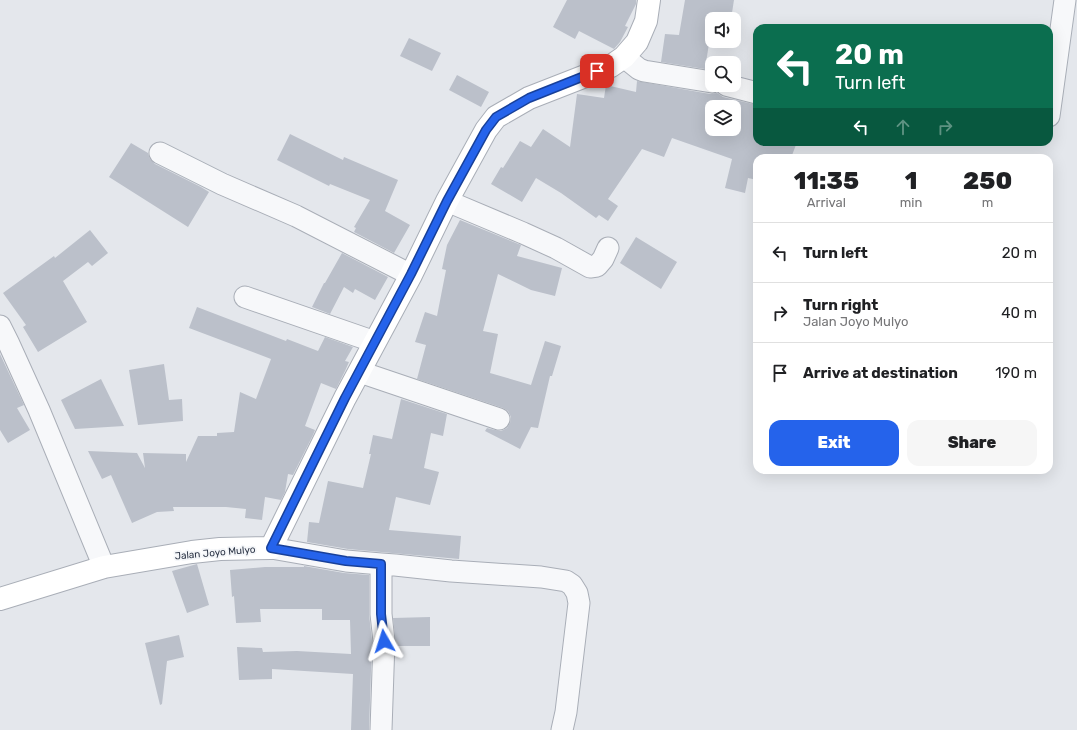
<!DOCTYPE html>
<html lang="en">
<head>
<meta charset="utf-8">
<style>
	:root { --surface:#fff; --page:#f6f6f6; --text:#202124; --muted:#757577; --line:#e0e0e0; --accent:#2563eb }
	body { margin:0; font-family:Rubik,sans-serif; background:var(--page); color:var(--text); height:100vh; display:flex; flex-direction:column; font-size:15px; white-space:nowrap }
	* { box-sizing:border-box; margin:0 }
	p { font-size:13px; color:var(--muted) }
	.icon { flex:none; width:22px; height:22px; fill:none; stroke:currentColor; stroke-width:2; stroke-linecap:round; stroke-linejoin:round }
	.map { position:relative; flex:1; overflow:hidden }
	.details { position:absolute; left:753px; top:154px; width:300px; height:320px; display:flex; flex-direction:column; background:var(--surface); border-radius:12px; box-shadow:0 4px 16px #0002 }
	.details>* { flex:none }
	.top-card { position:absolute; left:753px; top:24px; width:300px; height:122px; border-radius:12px; box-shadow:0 4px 16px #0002; background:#0b6e4f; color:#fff; overflow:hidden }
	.buttons { position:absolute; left:705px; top:12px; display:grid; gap:8px }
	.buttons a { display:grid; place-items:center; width:36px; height:36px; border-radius:8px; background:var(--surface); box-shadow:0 4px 16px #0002; font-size:20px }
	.pin { position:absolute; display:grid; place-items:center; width:34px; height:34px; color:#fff; margin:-17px; border-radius:8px; box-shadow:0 2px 6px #0006 }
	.me { position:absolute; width:44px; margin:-22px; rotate:354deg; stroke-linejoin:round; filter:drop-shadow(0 0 3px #0008) }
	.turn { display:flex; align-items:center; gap:14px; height:84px; padding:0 16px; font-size:18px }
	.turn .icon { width:52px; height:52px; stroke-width:2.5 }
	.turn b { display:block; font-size:28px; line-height:34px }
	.lanes { display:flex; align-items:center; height:38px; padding:0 16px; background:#0003; justify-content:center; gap:20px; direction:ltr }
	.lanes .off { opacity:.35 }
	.eta { display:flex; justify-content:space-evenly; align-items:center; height:68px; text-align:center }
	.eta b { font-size:24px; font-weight:800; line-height:28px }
	.action { display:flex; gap:8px; margin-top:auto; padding:8px 16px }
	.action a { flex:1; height:46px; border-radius:12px; background:var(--accent); color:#fff; font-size:16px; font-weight:800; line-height:46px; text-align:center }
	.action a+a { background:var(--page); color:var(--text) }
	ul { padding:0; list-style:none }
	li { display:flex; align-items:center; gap:12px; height:60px; padding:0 16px; border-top:1px solid var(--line) }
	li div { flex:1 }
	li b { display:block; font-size:15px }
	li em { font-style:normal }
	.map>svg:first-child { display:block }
	.building { fill:#bbc0ca; fill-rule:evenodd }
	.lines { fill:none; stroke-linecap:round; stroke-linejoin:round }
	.street-casing { stroke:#a9aeb7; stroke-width:23 }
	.secondary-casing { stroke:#a9aeb7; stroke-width:24 }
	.street { stroke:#f7f8fa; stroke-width:21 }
	.secondary { stroke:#fff; stroke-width:22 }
	.route-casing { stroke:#184099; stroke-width:10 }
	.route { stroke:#2563eb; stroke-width:7 }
	.labels { text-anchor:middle; stroke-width:3.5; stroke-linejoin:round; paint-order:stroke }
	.street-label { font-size:10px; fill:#2b3445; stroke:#f4f6f9 }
</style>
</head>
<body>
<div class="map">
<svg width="1077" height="730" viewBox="0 0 1077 730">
	<rect width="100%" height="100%" fill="#e4e7ec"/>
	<path class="building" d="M567 0H636V4L625 26 628 27 620 42 614 49 579 31 575 39 553 27Z
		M685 0H734L731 19H712V37H710L705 69 661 62 665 34 679 35Z
		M409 38 441 53 432 71 400 56Z
		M457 75 489 92 481 107 449 90Z
		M637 81 710 94 717 93 723 97 757 105V113L753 128 757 129V142H797L791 158H757V180L748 178 745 193 725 188 732 159 672 138 664 157 642 149 608 199 618 206 608 221 599 215 596 218 561 193 536 178 522 202 491 184 501 167 503 168 520 141 531 147 543 129 570 147 577 94 604 98 606 85 636 92ZM712 107H734V129H712Z
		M290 134 343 160 344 157 398 180 385 211 410 225 394 253 354 232 356 228 354 227 370 200 330 184 329 186 277 160Z
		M131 143 148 153 150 159 155 164 201 187 209 192 188 227 109 177Z
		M460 220 521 245 517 256 562 268 555 296 531 290 498 274 483 331 498 334 490 373 531 385 545 341 561 346 552 376H550L538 428 531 427 520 449 485 431 487 428 495 430 501 431 507 428 510 423 511 417 508 411 503 408 417 379 426 345 415 342 425 312 437 316 446 270 442 269 447 245Z
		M90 230 108 253 92 266 88 262 63 281 87 322 38 352 23 327 26 325 3 293 54 256 55 258Z
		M636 237 677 262 661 289 620 263Z
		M342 253 388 277 375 300 355 289 353 293 344 287 330 314 312 307 324 283H325Z
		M197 307 286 341 287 339 318 351 325 337 353 347 345 361 349 362 345 371 336 389 321 383 305 426 315 430 313 435 293 475 288 474 285 492 281 500 265 497 262 520 245 518 246 509 226 507H173L174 511 157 512 132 523 111 475 102 479 88 451 137 453 145 468 143 453 186 454V462L198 436H217V433L234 432 240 392 256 399 271 359 189 328Z
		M0 354 24 405 17 408 30 430 8 443 0 430Z
		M164 364 169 400 182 399 183 421 138 425 129 370Z
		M101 379 124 426 75 429 61 400Z
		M401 399 447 414 443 436 431 433 424 468 439 472 430 505 396 497 389 530 461 536 459 559 348 549 307 542 309 522 319 523 328 481 363 488 371 454H369L373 435 392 439Z
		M197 564 209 605 187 613 172 571Z
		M304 566 344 573 369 575V614L372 641 369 730H351L353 674 272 669V679L239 680 237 647 262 648 263 652 297 651 351 654 350 620H322V609H260L261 622 236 623 234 596 232 597 230 570 265 567H304Z
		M430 617V646H396L393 618Z
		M179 635 184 657 167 661 162 704 160 705 145 643Z"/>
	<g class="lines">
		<defs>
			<path id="street" d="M624 57 639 69 644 71 712 82
				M726 85 757 93
				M1049 116 1065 0
				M160 153 222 184 296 216 411 275
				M447 201 523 233 556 248 590 267 597 266 603 259 608 248
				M245 297 375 342
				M0 326 9 344 39 410 104 567
				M360 372 499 419
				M271 548 346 561 381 564 395 565 451 571 541 577 566 581 572 585 577 593 579 603 566 712 562 730
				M381 730 384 641 381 614V564"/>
			<path id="secondary" d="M0 599 104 567 192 552 220 549 271 548 345 398 411 275 447 201 486 130 496 117 529 98 611 66 624 57 637 42 646 21 649 0"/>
		</defs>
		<use href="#street" class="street-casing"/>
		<use href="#secondary" class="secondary-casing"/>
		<use href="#street" class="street"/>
		<use href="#secondary" class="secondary"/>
	</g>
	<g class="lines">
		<defs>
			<path id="route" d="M384 641 381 614V564L346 561 271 548 345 398 411 274 447 201 486 130 496 117 529 98 597 71"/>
		</defs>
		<use href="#route" class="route-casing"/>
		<use href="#route" class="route"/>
	</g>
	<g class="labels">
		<g class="street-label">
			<text transform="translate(215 552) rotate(-5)" y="4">Jalan Joyo Mulyo</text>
		</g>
	</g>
</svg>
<div class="buttons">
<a><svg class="icon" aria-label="sound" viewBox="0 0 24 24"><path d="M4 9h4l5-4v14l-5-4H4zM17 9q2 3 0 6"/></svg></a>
<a><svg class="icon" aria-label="search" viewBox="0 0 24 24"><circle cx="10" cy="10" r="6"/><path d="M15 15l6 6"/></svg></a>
<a><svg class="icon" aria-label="layers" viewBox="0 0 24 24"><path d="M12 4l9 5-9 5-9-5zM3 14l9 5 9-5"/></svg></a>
</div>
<div class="pin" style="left:597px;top:71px;background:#d93025"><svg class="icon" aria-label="arrive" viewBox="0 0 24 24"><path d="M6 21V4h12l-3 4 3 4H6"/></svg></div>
<svg class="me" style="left:384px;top:641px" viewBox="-20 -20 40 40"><path d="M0-17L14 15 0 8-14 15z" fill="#2563eb" stroke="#fff" stroke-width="4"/></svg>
<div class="top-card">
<div class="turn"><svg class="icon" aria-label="left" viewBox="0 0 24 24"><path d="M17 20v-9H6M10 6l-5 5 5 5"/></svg><div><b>20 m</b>Turn left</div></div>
<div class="lanes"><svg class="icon" aria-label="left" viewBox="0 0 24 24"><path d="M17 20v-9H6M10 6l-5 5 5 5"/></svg><svg class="icon off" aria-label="ahead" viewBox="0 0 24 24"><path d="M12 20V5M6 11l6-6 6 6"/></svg><svg class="icon off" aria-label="right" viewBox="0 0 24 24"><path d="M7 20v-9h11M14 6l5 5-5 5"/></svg></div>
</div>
<section class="details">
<div class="eta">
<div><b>11:35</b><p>Arrival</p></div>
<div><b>1</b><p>min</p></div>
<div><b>250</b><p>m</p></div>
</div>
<ul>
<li><svg class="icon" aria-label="left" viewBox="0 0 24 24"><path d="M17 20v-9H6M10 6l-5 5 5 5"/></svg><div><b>Turn left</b></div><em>20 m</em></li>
<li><svg class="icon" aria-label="right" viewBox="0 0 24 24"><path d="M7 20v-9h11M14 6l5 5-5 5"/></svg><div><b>Turn right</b><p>Jalan Joyo Mulyo</p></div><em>40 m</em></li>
<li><svg class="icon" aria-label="arrive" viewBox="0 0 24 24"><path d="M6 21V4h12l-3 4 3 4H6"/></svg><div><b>Arrive at destination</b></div><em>190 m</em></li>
</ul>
<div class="action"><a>Exit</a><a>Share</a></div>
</section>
</div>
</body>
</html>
